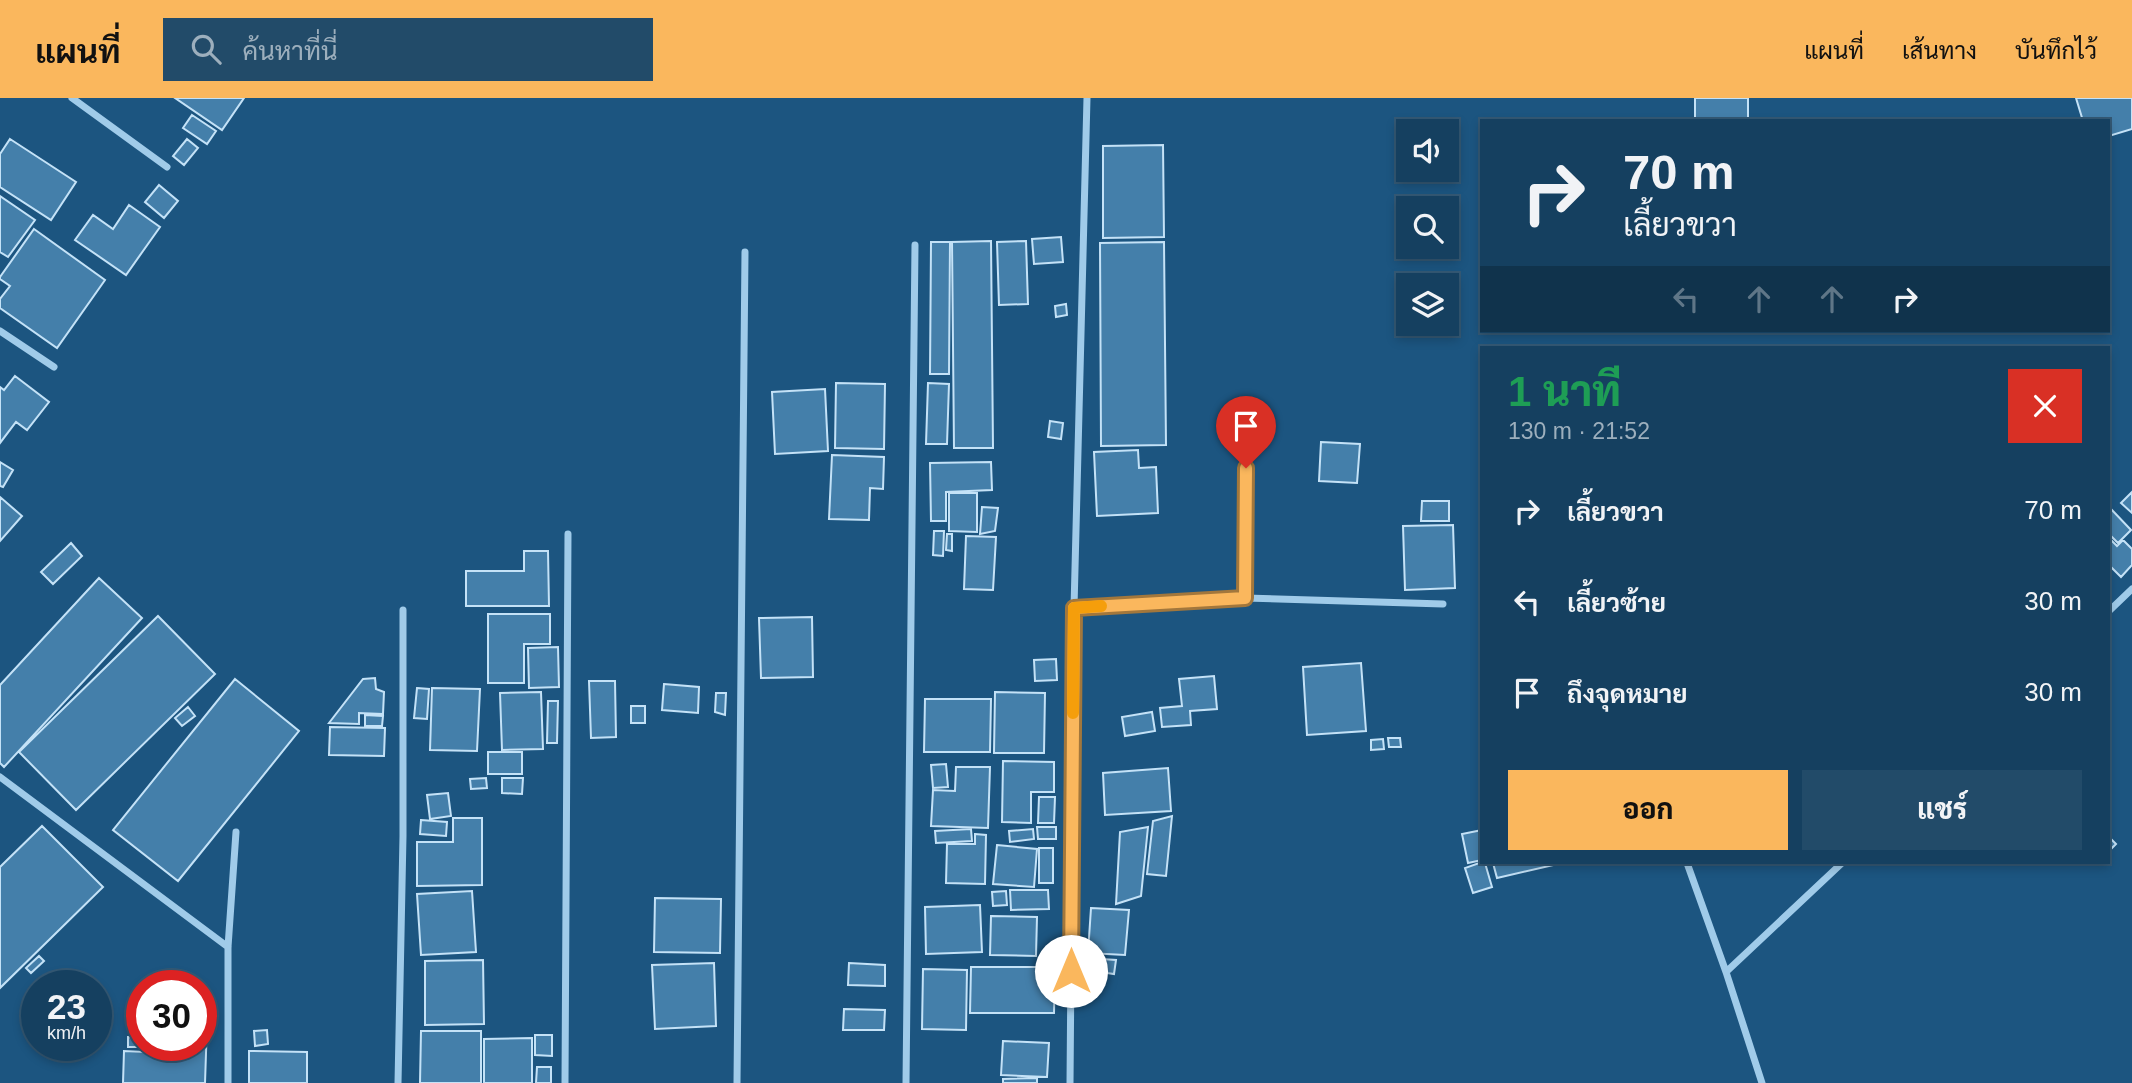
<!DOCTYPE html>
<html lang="th">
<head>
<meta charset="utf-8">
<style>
	:root { --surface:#154060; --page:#224b69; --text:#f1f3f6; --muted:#9dafbd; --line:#345975; --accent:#fab75d }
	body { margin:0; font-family:Arial,Sarabun,sans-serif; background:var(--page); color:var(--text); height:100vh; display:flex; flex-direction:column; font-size:26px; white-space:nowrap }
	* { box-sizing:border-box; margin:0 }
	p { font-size:23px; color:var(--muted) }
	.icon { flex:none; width:38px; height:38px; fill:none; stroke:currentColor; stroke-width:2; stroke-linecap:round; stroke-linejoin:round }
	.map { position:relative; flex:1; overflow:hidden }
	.details { position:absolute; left:1480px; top:248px; width:630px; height:518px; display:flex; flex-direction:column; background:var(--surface); border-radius:0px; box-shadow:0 4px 10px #0003,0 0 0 2px var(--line) }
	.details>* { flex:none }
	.banner { position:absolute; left:1480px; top:21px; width:630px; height:214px; border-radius:0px; box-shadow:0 4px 10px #0003,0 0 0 2px var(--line); background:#154060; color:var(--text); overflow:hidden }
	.fabs { position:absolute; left:1396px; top:21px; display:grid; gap:14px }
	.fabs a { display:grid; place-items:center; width:63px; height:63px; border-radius:0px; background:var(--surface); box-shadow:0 4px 10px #0003,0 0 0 2px var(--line); font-size:35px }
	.speed { position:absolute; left:21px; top:872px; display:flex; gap:14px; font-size:35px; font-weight:700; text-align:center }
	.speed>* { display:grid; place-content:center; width:91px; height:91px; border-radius:50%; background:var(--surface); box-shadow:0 4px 10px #0003,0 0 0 2px var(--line); line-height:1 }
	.speed small { font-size:18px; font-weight:400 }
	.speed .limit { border:10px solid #d22; background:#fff; color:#111 }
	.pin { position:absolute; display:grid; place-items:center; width:60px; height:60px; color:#fff; margin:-72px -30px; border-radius:50% 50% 50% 0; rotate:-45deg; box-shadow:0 0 7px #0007 }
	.pin .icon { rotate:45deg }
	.me { position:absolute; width:77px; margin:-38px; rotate:0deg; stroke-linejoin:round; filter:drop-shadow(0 0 5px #0008) }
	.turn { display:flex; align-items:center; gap:24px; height:147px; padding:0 28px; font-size:32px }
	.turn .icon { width:91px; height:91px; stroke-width:2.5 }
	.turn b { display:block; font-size:49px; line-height:60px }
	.lanes { display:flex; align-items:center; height:66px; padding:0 28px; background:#0003; justify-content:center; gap:35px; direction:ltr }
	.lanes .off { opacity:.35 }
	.round { display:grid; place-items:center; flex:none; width:74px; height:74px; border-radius:0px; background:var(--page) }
	.head { display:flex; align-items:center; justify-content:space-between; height:119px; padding:0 28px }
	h1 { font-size:42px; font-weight:800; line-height:52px; color:#1e9e55 }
	.button { display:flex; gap:14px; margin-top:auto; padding:14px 28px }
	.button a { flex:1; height:80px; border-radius:0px; background:var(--accent); color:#111; font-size:28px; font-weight:800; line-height:80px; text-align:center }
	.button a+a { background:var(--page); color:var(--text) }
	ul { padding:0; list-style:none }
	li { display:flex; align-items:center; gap:21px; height:91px; padding:0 28px }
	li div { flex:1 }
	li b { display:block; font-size:26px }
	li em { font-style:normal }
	header { display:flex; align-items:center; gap:42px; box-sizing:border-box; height:98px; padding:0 35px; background:var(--accent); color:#111 }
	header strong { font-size:33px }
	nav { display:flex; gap:38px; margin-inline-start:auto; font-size:24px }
	.search { width:490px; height:63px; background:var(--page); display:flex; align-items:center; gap:18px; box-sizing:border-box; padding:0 24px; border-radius:0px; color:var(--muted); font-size:26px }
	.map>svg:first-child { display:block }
	.building { fill:#447faa; stroke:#c4e2f7; stroke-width:2 }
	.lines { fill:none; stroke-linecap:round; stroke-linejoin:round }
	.street { stroke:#a0cbe9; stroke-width:7 }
	.route-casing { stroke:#a2773c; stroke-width:18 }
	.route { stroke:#fab75d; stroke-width:12 }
	.slow { stroke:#f59e0b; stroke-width:12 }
</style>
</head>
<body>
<header>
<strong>แผนที่</strong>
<div class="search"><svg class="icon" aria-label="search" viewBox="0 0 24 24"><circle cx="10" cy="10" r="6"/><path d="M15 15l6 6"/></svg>ค้นหาที่นี่</div>
<nav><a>แผนที่</a><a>เส้นทาง</a><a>บันทึกไว้</a></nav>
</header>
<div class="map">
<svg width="2132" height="985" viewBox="0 0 2132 985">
	<rect width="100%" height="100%" fill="#1c5580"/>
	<path class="building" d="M175 0H244L222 32Z
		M1695 0H1748V23H1695Z
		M2076 0H2132V31L2109 38V23H2083Z
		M192 17 216 33 207 46 183 30Z
		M10 41 76 84 51 122 0 89V56Z
		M187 41 198 50 184 67 173 58Z
		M1163 47 1164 139 1103 140V48Z
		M159 87 178 103 164 120 145 104Z
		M0 98 35 122 8 159 0 154Z
		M129 107 160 129 126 177 75 142 93 117 113 131Z
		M34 131 105 182 57 250 0 210V201L10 188 0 181V179Z
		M1061 139 1063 164 1034 166 1032 141Z
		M991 143 993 350H954L952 144Z
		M1026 143 1028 206 999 207 997 144Z
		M931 144H950L949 276H930Z
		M1164 144 1166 347 1101 348 1100 145Z
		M1066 206 1067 217 1056 219 1055 208Z
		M15 278 49 304 27 332 16 324 0 345V289L4 292Z
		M836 285 885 286 884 351 835 350Z
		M928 285 949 286 947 346H926Z
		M825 291 828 353 775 356 772 294Z
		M1050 323 1063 325 1061 341 1048 339Z
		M1321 344 1360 346 1357 385 1319 383Z
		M1138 352 1139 370 1156 369 1158 415 1097 418 1094 354Z
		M832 357 884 359 883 391 870 390 869 422 829 421Z
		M0 364 13 372 3 389 0 388Z
		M991 364 992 392 946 394V423H931L930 365Z
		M2132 394V415L2121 405Z
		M949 395H977V434L949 433Z
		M0 399 22 418 0 443Z
		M1422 403H1449V423H1421Z
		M982 409 998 410 995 433 980 436Z
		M2111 411 2131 432 2118 445 2109 436V413Z
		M1453 427 1455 490 1405 492 1403 428Z
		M934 433H944L943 458 933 457Z
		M947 436H952V453L946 452Z
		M966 438 996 439 993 492 964 491Z
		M2109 440 2117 448 2123 442 2132 451V467L2121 479 2109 467Z
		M71 445 82 458 53 486 41 474Z
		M524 453H548L549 508H466V473H524Z
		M99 480 142 520 4 669 0 665V587Z
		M488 516H550V546H524V585H488Z
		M158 518 215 576 76 712 19 654Z
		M812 519 813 579 761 580 759 520Z
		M558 549 559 589 529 590 528 550Z
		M1056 561 1057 582 1035 583 1034 562Z
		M1361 565 1366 633 1307 637 1303 569Z
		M1214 578 1217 611 1190 613 1191 627 1162 629 1160 610 1182 608 1179 581Z
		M375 580 376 591 384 594 383 616 359 615V626L329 625 363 581Z
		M235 581 299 633 178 783 113 732Z
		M589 583H615L616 639 591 640Z
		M664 586 699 589 698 615 662 612Z
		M417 590 429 591 427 621 414 620Z
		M432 590 480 591 477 653 430 652Z
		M541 594 543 651 502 652 500 595Z
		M995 594 1045 595 1044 655H994Z
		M716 595H726L725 617 715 614Z
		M925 601H991L990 654H924Z
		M548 603H558L557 645H547Z
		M631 608H645V625H631Z
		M188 609 195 618 182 628 175 620Z
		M1152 614 1155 633 1125 638 1122 619Z
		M365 617 383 618 382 628H365Z
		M330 629 385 630 384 658 329 657Z
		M1388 640H1400L1401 649H1389Z
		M1383 641 1384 651 1371 652V642Z
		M488 654H522V676H488Z
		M1003 663 1054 664V694H1031V725L1002 724Z
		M946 666 948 689 933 690 931 667Z
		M956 669H990L988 730 931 728 933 692 955 693Z
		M1168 670 1171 713 1105 717 1103 675Z
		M486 680 487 690 471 691 470 681Z
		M502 680H523L522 696 502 695Z
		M448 695 451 718 430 721 427 697Z
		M1039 699H1055L1054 725H1038Z
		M1172 718 1166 778 1147 776 1153 723Z
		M453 720H482V787L417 788V744H453Z
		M421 722 447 724 446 738 420 736Z
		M42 728 103 789 0 890V769Z
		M1037 729H1056V741H1038Z
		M1148 729 1141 798 1116 806 1120 734Z
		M971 731 972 743 936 745 935 733Z
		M1033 731 1034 741 1010 744 1009 733Z
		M1482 732V762L1468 765 1462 736Z
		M975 736 986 737 985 786 946 785 947 746H975Z
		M2109 739 2116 746 2109 753Z
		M997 747 1037 751 1034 789 993 786Z
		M1039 750H1053V785H1039Z
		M1482 764 1485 765 1492 789 1473 795 1465 770Z
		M1493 765H1558V766L1497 780Z
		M1010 792H1048L1049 811 1011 812Z
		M472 793 476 854 421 857 417 796Z
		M1006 793 1007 807 993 808 992 794Z
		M655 800 721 801 720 855 654 854Z
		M980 807 982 854 926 856 925 809Z
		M1091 810 1129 812 1125 857 1088 855Z
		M991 818 1037 819 1036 858 990 857Z
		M39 858 44 863 31 875 26 870Z
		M1101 861 1116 862 1114 876 1100 874Z
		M483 862 484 926 425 927V863Z
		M714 865 716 928 655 931 652 867Z
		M849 865 885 867V888L848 887Z
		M971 869H1055L1054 915H970Z
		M923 871 967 872 966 932 922 931Z
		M844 911 885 912 884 932H843Z
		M201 925H207L205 985H123L124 953 167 955V947H201Z
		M267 932 268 946 255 948 254 933Z
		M421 933H481V985H420Z
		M535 937H552V958L535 957Z
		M128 939 142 940V947H152V949H128Z
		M532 940V985H484V941Z
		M1003 943 1049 945 1047 979 1001 977Z
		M249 953 307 954V985H249Z
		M537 969H551V985H536Z
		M1037 980V985H1003V981Z"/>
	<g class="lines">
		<path class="street" d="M72 0 167 69
			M0 233 54 269
			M1245 500 1246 370
			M1074 510 1245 500 1443 506
			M2109 513 2132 491
			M0 679 228 849
			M1687 765 1726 874
			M228 985V849L236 734
			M398 985 403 738V512
			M565 985 568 436
			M737 985 745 154
			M906 985 915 147
			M1070 985 1074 510 1087 0
			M1762 985 1726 874 1842 765"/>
	</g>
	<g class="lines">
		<defs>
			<path id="route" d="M1071 873 1074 510 1245 500 1246 370"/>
		</defs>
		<use href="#route" class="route-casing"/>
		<use href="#route" class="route"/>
		<path class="slow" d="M1073 615 1074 510 1101 508"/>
	</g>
</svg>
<div class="fabs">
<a><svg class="icon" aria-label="sound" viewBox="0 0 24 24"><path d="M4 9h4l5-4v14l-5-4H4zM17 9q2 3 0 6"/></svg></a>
<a><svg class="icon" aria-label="search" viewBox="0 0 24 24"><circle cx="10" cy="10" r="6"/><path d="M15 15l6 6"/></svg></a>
<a><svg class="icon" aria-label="layers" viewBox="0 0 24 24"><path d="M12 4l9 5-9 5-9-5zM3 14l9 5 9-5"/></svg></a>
</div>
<div class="speed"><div>23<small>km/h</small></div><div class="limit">30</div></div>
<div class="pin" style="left:1246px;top:370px;background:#d93025"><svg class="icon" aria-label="arrive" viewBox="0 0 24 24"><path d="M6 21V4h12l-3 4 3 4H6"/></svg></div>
<svg class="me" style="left:1071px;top:873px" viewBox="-20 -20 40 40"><circle r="19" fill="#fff"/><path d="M0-13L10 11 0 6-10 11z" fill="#fab75d"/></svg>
<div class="banner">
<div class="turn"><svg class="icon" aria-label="right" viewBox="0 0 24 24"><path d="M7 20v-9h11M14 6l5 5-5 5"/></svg><div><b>70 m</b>เลี้ยวขวา</div></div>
<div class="lanes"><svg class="icon off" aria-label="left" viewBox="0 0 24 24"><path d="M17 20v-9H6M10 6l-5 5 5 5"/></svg><svg class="icon off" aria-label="ahead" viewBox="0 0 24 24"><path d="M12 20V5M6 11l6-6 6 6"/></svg><svg class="icon off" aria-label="ahead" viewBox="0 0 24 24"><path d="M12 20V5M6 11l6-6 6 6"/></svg><svg class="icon" aria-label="right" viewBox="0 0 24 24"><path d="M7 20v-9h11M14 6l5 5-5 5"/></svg></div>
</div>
<section class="details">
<div class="head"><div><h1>1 นาที</h1><p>130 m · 21:52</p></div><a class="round" style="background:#d93025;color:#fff"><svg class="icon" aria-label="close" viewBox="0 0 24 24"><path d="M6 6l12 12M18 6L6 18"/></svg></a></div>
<ul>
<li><svg class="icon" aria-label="right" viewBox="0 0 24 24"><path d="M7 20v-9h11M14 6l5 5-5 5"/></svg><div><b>เลี้ยวขวา</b></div><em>70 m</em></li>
<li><svg class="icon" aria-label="left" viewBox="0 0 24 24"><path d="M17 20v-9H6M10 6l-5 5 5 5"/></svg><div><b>เลี้ยวซ้าย</b></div><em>30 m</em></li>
<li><svg class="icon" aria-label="arrive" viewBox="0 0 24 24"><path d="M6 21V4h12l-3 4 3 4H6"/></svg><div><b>ถึงจุดหมาย</b></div><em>30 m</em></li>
</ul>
<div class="button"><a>ออก</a><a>แชร์</a></div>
</section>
</div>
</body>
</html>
